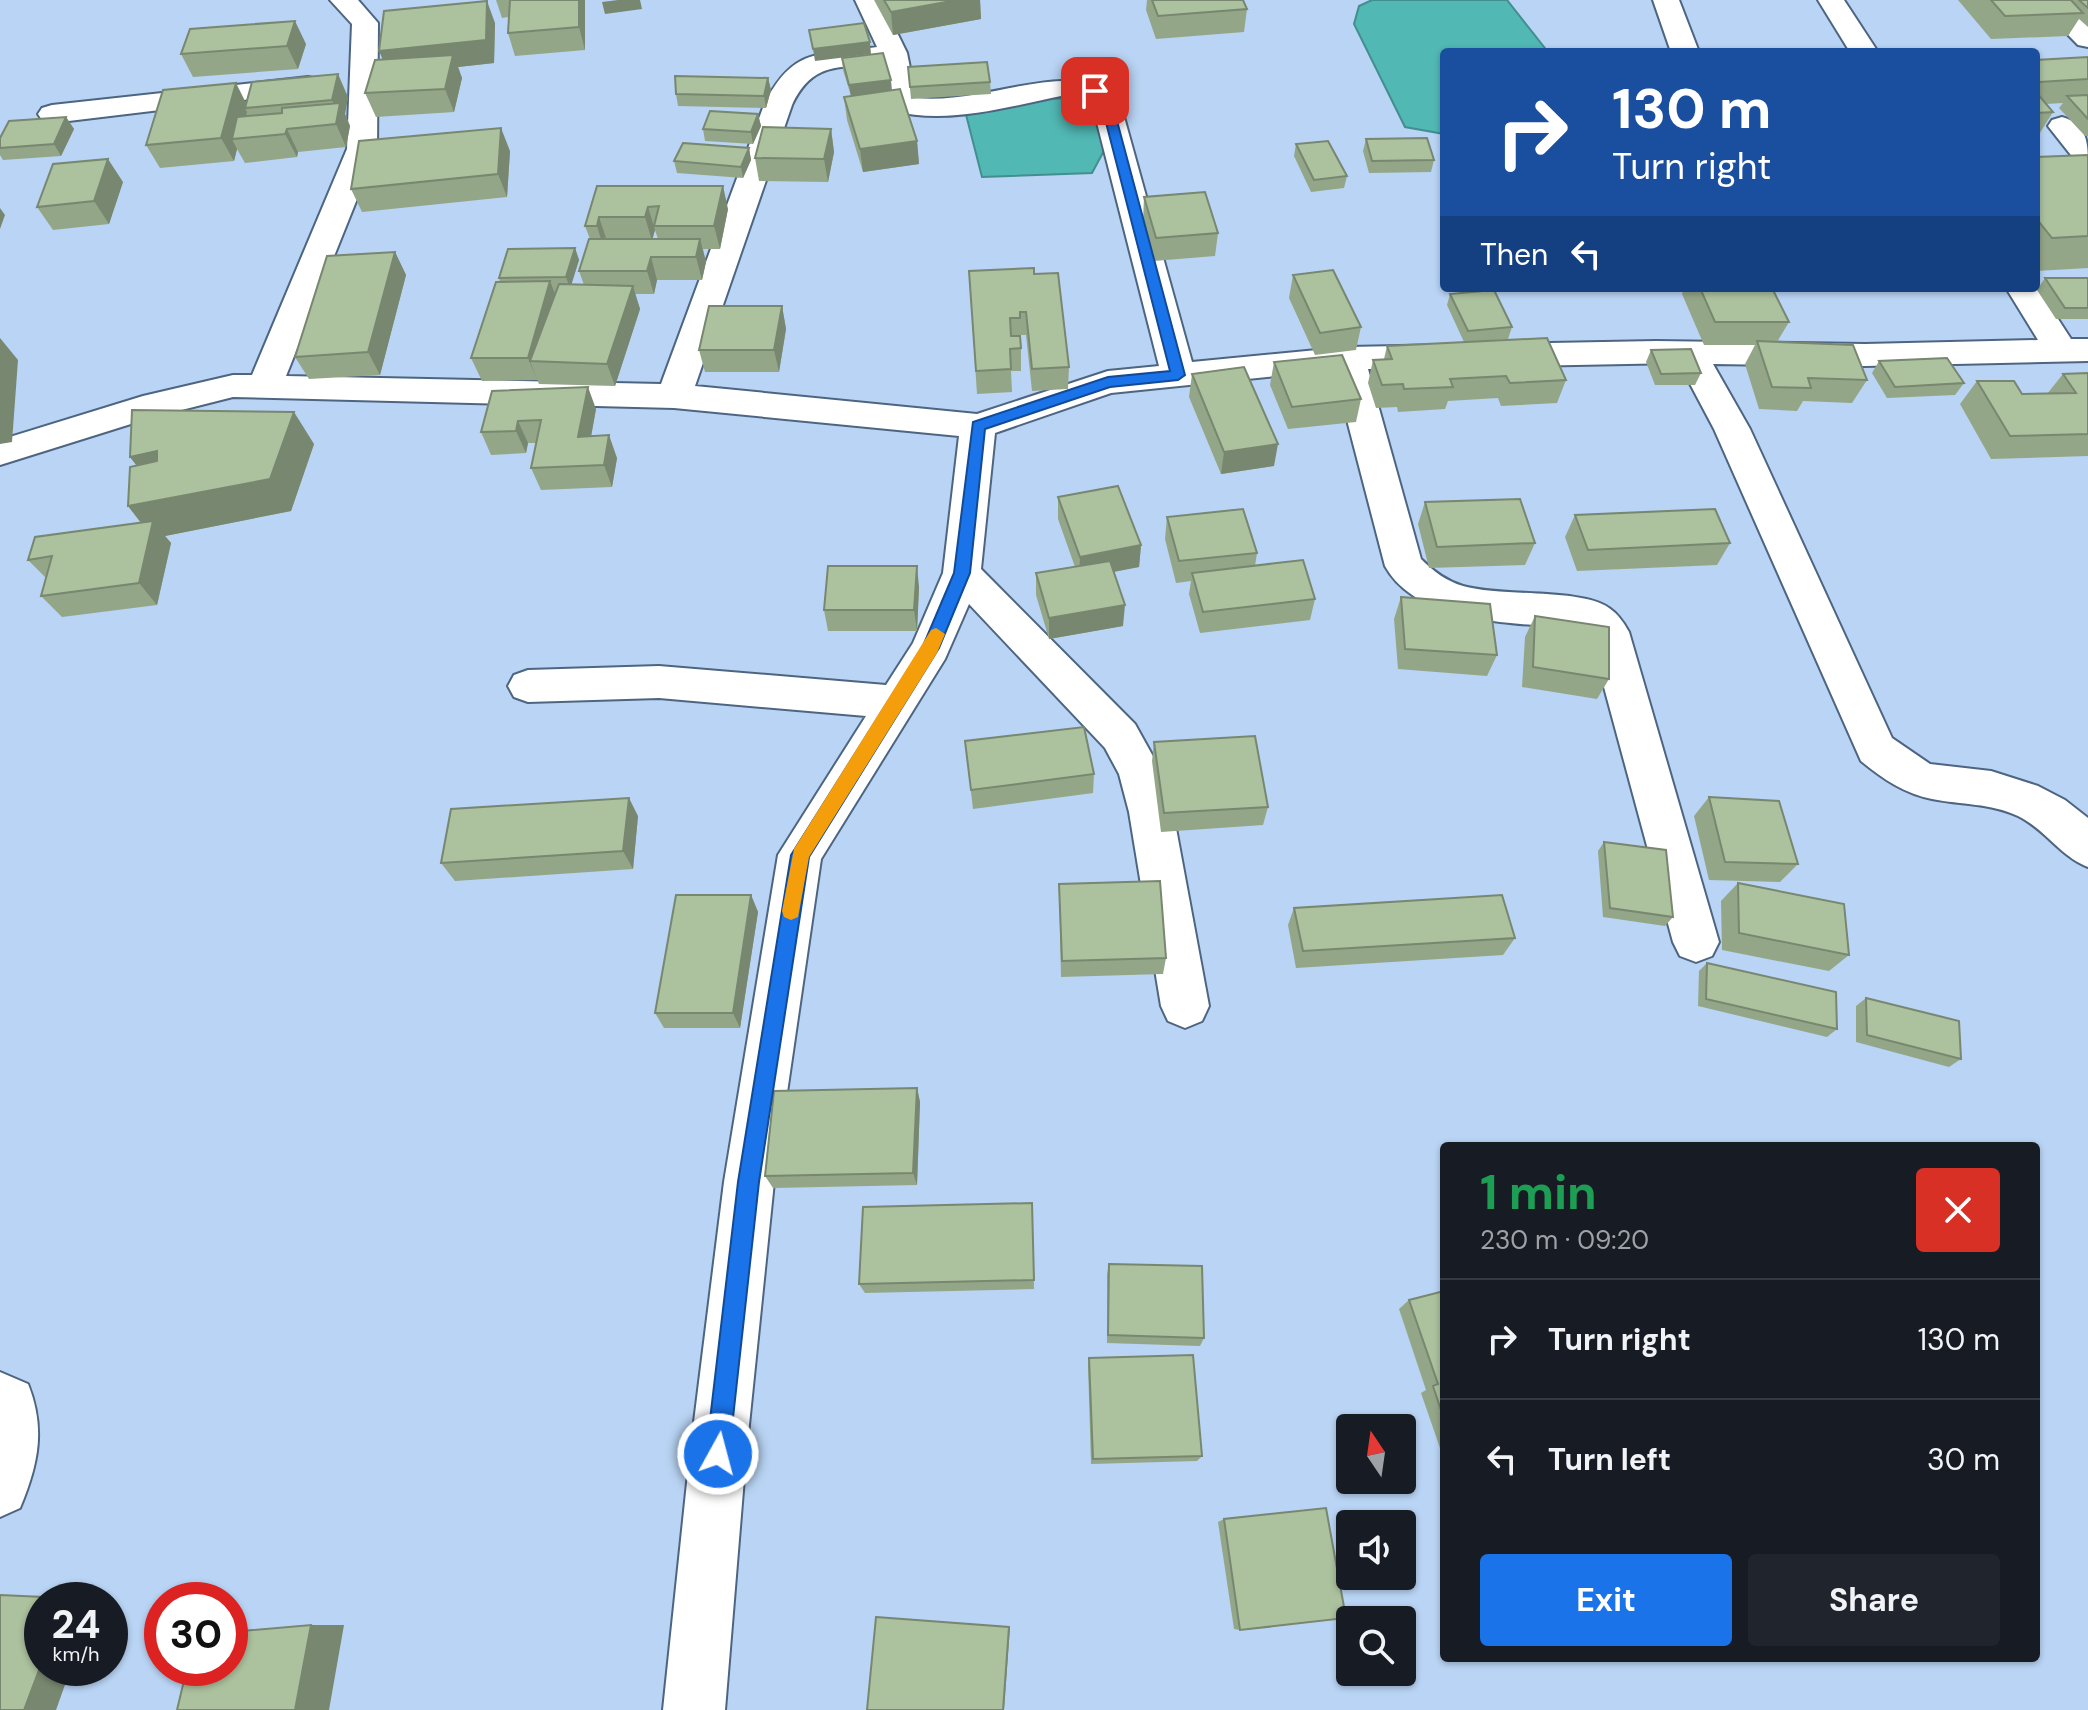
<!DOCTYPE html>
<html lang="en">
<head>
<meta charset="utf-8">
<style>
	:root { --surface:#171b24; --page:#20242c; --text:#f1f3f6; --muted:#9ea1a6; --line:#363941; --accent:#1a73e8 }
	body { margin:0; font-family:"DM Sans",sans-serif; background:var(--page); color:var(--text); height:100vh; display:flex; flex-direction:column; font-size:30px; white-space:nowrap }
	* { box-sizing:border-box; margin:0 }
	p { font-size:26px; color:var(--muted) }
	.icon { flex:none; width:44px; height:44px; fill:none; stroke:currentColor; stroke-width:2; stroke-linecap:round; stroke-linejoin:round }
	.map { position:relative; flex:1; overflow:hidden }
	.details { position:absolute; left:1440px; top:1142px; width:600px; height:520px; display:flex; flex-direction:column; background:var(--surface); border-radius:8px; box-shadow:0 2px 6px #0004 }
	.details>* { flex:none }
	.banner { position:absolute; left:1440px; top:48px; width:600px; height:244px; border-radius:8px; box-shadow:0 2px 6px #0004; background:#1a4fa0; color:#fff; overflow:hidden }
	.needle { width:52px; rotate:347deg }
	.fabs { position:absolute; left:1336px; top:1414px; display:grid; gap:16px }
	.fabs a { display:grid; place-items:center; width:80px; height:80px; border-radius:8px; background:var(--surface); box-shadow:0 2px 6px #0004; font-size:40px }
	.speed { position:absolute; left:24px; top:1582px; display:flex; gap:16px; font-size:40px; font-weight:700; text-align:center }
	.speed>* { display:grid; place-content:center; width:104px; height:104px; border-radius:50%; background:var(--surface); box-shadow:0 2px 6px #0004; line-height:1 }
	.speed small { font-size:20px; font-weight:400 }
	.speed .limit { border:12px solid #d22; background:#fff; color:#111 }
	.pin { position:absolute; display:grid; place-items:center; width:68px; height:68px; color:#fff; margin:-34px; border-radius:16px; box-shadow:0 4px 12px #0006 }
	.me { position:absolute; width:88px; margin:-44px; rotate:7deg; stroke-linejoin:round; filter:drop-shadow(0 0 6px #0008) }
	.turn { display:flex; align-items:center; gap:28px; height:168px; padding:0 40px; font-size:36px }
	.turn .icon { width:104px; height:104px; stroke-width:2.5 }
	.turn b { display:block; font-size:56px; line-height:68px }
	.then { display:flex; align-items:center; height:76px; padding:0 40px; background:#0003; gap:16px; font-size:30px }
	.round { display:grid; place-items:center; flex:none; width:84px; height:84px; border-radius:8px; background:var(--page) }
	.headline { display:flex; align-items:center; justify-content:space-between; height:136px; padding:0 40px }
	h1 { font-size:48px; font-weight:700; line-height:60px; color:#1e9e55 }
	.cta { display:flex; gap:16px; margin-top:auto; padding:16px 40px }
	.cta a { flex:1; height:92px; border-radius:8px; background:var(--accent); color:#fff; font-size:32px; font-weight:700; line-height:92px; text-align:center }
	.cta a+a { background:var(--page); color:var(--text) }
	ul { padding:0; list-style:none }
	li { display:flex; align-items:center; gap:24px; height:120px; padding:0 40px; border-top:2px solid var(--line) }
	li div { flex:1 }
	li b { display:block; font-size:30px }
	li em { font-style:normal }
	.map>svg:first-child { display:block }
	.water { fill:#51b8b4; stroke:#438e8e; stroke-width:2 }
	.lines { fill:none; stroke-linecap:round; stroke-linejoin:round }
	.minor-casing { stroke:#4d6581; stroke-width:4 }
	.minor { fill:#fff; fill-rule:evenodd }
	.wall { fill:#94a688; fill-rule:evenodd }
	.shaded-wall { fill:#78876f }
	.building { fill:#acc19e; stroke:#78876f; stroke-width:2 }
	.route { fill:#1a73e8; stroke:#114b97; stroke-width:2 }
	.slow { fill:#f59e0b }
</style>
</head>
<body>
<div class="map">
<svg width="2088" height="1710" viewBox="0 0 2088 1710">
	<rect width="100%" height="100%" fill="#b9d4f4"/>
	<path class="water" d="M1372 0H1507L1548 52H1444V134L1405 127 1354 24 1359 6Z
		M1096 97 1113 134 1092 173 982 177 963 103Z"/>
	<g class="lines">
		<defs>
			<path id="minor" d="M330 0H358L378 23 377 149 286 376 661 384 764 105C793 47 818 55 877 47L855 0H881L907 53 916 98C980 104 1042 69 1105 85L1121 106 1192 362 1348 347 1656 341 1865 344 2038 340 2006 288H2036V285L2071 339H2088V361L1865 366 1713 364 1750 429 1892 738 1930 764 1991 771 2038 786 2065 800 2088 818V867C2061 857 2045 829 2018 816 1990 803 1962 805 1932 799 1905 794 1883 779 1861 761L1714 429 1679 363 1368 369 1421 559C1433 571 1446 581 1463 586 1500 597 1582 588 1609 608 1618 614 1624 623 1629 632L1719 942 1712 956 1696 962 1680 956 1673 942 1591 639 1581 629C1521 622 1419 627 1385 566L1334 370 1111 393 995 433 981 569 1135 724 1155 760 1173 812 1209 1006 1202 1021 1185 1028 1168 1021 1161 1006 1129 812 1119 774 1105 748 969 604 945 659 821 859 774 1182 746 1454 725 1710H663L690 1454 724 1182 778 855 866 716 659 698 528 702 514 697 508 686 514 675 528 670 659 666 886 685 913 643 943 573 959 436 674 408 233 397 150 418 0 465V440L143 396 233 375H252L347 149 352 24ZM881 63 889 105 893 111C950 125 1010 106 1066 95L1086 98 1093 107 1159 366 1108 371 977 414 695 386 792 105C813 61 838 69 881 63Z
				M1653 0H1679L1699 52H1671Z
				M1818 0H1844L1878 52H1850Z
				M2034 0H2062L2088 24V47L2078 45Z
				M308 77 318 79 322 85 318 91 52 123 42 120 38 114 42 108 52 105Z
				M2062 117C2088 124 2088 144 2088 167L2078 164 2048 126 2052 120Z
				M0 1372 28 1384C46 1429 38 1465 20 1508L0 1517Z"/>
		</defs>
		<use href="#minor" class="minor-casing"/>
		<use href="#minor" class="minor"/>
	</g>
	<path class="wall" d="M496 0H585V50L515 56 508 33V17L502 18Z
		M874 0H980L981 19 893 35Z
		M1147 0H1243L1247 9 1244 32 1156 39 1146 10Z
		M1958 0H2088V27L2079 19 2068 36 1991 39Z
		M495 23 494 63 458 67 462 78 454 112 376 117 365 93 383 59Z
		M306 44 298 69 193 77 181 54Z
		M2088 57V136H2085L2059 108 2063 103 2046 104 2053 112 2038 136H2036V60Z
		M842 58 892 90 917 141 919 164 863 172 847 120 844 97 851 96 843 70Z
		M908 67 990 82 991 94 911 99Z
		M768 78 771 90 766 108 678 106 676 94Z
		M348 97 345 114 350 126 346 147 298 152 297 157 245 163 237 149 234 161 160 168 146 145 246 103Z
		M758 114 761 126 753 144 705 141 703 129Z
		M66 117 74 129 61 156 3 160 0 155V138Z
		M831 129 834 152 828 182 759 181 755 158Z
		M1366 139 1434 160 1431 172 1369 173 1363 151Z
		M1296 144 1347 176 1344 188 1311 192 1294 156Z
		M749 148 751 160 743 178 677 173 674 161Z
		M510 151 507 197 362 212 351 189Z
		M2088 155V268L2036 271V157Z
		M123 182 109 224 53 230 37 207Z
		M597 186 728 209 720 249H703L706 262 702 280H657L654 294H635L640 309 615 386 539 384 537 379V380L482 381 471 358 500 282 499 278 575 248 579 260 571 285H584L579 271 590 239 585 226ZM655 230 658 239H652Z
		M1144 197 1218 233 1215 256 1154 261 1143 220Z
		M395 252 406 275 380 375 309 379 295 357Z
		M969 271 1034 274 1069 367 1068 389 1032 391 1026 335H1021V371H1011L1012 392 977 394Z
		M1293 275 1361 327 1356 350 1315 355 1289 298Z
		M2045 278H2088V319H2056L2037 290Z
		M1684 288H1772L1789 322 1777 342 1867 380 1852 403 1803 401 1797 411 1759 409 1745 364 1755 345H1704L1682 294Z
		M1450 294 1512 327 1508 339 1481 341 1566 380 1557 403 1501 406 1498 398 1448 401 1445 409 1398 412 1397 407 1376 408 1368 383 1373 360 1384 359 1387 346 1464 342 1447 305Z
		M782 306 786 329 779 372H705L699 350Z
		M1651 350 1701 373 1695 385H1655L1646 362Z
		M1879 361 1964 383 1955 395 1887 398 1872 373Z
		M1274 362 1361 399 1356 422 1288 429 1270 385Z
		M2088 373V456L1991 459 1960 404 1977 381 2022 394H2047L2063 374Z
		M1192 374 1274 466 1221 474 1189 397Z
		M492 391 596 409 591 436 617 458 612 487 541 490 531 468 536 443H528L526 453 491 455 481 432Z
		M314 444 291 511 165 536 171 543 157 605 62 617 41 596 46 578 28 560 141 523 128 506 137 466 130 457Z
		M1058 497 1141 545 1139 567 1114 572 1123 626 1049 639 1036 595V573L1075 567 1058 519Z
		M1425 502 1535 543 1525 565 1429 568 1418 524Z
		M1575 515 1730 543 1717 565 1577 571 1565 537Z
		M1167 517 1257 553 1255 566 1315 599 1310 620 1200 633 1189 594 1191 581 1176 583 1165 539Z
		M919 587 917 631H828L824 610Z
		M1401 597 1497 655 1487 676 1398 669 1394 619Z
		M1535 616 1609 679 1597 699 1522 687 1525 637Z
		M965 741 1094 774 1093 793 973 809Z
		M1154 742 1268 807 1263 825 1161 832 1152 761Z
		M1709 797 1798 864 1780 882 1709 880 1694 816Z
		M638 816 633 869 455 881 441 863Z
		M1604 842 1673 917 1665 926 1603 917 1598 851Z
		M1738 883 1849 955 1829 971 1722 950 1721 901Z
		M1059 884 1166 958 1163 974 1061 977Z
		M751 895 758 912 740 1028H664L655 1013Z
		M1294 908 1515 938 1503 955 1296 968 1288 925Z
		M1707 963 1837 1029 1827 1037 1698 1006 1699 971Z
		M1866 998 1961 1059 1949 1067 1856 1042V1006Z
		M917 1088 920 1102 917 1185 773 1188 765 1176Z
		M1032 1203 1034 1289 865 1293 859 1284Z
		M1109 1264 1204 1338 1200 1346 1107 1343V1274Z
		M1444 1291V1447L1440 1448 1421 1393 1426 1390 1399 1309 1409 1300Z
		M1089 1358 1202 1456 1197 1461 1091 1464 1088 1365Z
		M1224 1519 1240 1630 1234 1629 1218 1522Z"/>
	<path class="shaded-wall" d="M579 0H585V50L579 27Z
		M618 0H640L642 9 605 14 602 2Z
		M957 0H980L981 19 893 35 891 12Z
		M487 1 495 23 494 63 458 67 462 78 454 112 445 89 389 74 379 51Z
		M295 21 306 44 298 69 287 46Z
		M870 42 871 54 815 61 813 49Z
		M338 74 348 97 345 114 350 126 346 147 336 124 338 113 332 100Z
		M768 78 771 90 766 108 764 96Z
		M891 80 892 91 851 96 849 85Z
		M236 83 248 107 245 108 247 112 240 139H232L237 149 234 161 221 138Z
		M758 114 761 126 753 144 751 132Z
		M66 117 74 129 61 156 54 144Z
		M501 128 510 151 507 197 498 174Z
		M287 129 298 152 297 157 285 134Z
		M831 129 834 152 828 182 824 159Z
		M917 141 919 164 863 172 860 149Z
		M749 148 751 160 743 178 741 167Z
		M108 159 123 182 109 224 94 201Z
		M723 186 728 209 720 249 714 226Z
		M648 207 655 230 652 241 645 217Z
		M0 208 5 215 0 229Z
		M599 217 607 241 604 249 597 226Z
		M700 239 706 262 702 280 696 257Z
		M575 248 579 260 570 289 566 277Z
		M395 252 406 275 380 375 368 352Z
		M651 257 657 280 654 294 647 271Z
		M550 281 559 304 530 361 537 380 528 358Z
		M633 286 640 309 615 386 607 364Z
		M782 306 786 329 779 372 774 350Z
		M0 338 18 360 12 442 0 444Z
		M588 387 596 409 587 459 578 437Z
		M294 412 314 444 291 511 165 536 171 543 157 605 139 583 150 534 128 506Z
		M518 421 528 443 526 453 516 431Z
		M609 435 617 458 612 487 604 465Z
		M1278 444 1274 466 1221 474 1224 452Z
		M157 451 155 489 130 457Z
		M1141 545 1139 567 1079 578 1080 557Z
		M917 566 919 587 917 631 914 610Z
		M1125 605 1123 626 1049 639V618Z
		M629 798 638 816 633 869 623 851Z
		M751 895 758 912 740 1028 733 1013Z
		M917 1088 920 1102 917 1185 913 1173Z
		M65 1598 96 1599 64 1600Z
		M311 1625H344L329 1710H295Z
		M1009 1627H1010L1004 1710H1003Z
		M42 1662V1668H71L56 1710H24Z"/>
	<path class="building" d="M510 0H579V27L508 33Z
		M884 0H957L891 12Z
		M1152 0H1243L1247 9 1158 16Z
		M1991 0H2071L2083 13 2005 16Z
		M2079 0H2088V8Z
		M487 1 486 40 379 51 384 11Z
		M295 21 287 46 181 54 190 29Z
		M864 23 870 42 813 49 809 30Z
		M883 53 891 80 849 85 842 58Z
		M453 55 445 89 365 93 375 60Z
		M2088 57V79L2039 82 2036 79V60Z
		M987 62 990 82 910 87 908 67Z
		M338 74 332 100 245 108 252 82Z
		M675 76 768 78 764 96 676 94Z
		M236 83 221 138 146 145 163 90Z
		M900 89 917 141 860 149 844 97Z
		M2036 92 2053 112 2036 113Z
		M2088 95V119L2067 96Z
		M340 103 336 124 287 129 285 134 232 139 237 117 282 113V108Z
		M710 111 758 114 751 132 703 129Z
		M66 117 54 144 0 148V138L9 121Z
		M763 127 831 129 824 159 755 158Z
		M501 128 498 174 351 189 359 141Z
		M1427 138 1434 160 1372 161 1366 139Z
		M1328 141 1347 176 1314 180 1296 144Z
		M683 143 749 148 741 167 674 161Z
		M2088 155V236L2052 238 2036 218V157Z
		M108 159 94 201 37 207 53 164Z
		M597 186H723L714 226H654L659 206 648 207 645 217H599L597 226H585Z
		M1205 192 1218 233 1156 238 1144 197Z
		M589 239H700L696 257H651L647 271H579Z
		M575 248 566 277 499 278 508 249Z
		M395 252 368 352 295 357 327 256Z
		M1034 268V274L1058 273 1069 367 1032 369 1026 312H1020V318H1010L1011 336H1020L1021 348 1010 349 1011 369 976 371 969 271Z
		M1333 270 1361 327 1320 333 1293 275Z
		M2045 278H2088V308H2065Z
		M550 281 528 358H471L496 282Z
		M559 284 633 286 607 364 530 361Z
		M1700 288H1772L1789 322H1715Z
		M1494 290 1512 327 1468 331 1450 294Z
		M709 306H782L774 350H699Z
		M1547 338 1566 380 1510 383 1506 376 1450 379 1453 387 1404 389 1403 384 1382 385 1373 360 1392 359 1387 346Z
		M1757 341 1853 345 1867 380 1808 378 1811 388 1772 387Z
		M1691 349 1701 373 1661 374 1651 350Z
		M1342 355 1361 399 1292 407 1274 362Z
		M1947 358 1964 383 1895 387 1879 361Z
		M1244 367 1278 444 1224 452 1192 374Z
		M2088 373V434L2010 436 1977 381H2014L2022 394 2076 393 2063 374Z
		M588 387 578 437 609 435 604 465 531 468 541 420 518 421 516 431 481 432 492 391Z
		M132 410 294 412 270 479 128 506 130 467 157 461V451L130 457Z
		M1118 486 1141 545 1080 557 1058 497Z
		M1520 499 1535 543 1437 547 1425 502Z
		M1243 509 1257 553 1179 561 1167 517Z
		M1715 509 1730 543 1588 550 1575 515Z
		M153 521 139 583 41 596 52 556 28 560 35 537Z
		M1303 560 1315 599 1203 612 1192 573Z
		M1110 561 1125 605 1049 618 1036 573Z
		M828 566H917L914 610H824Z
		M1401 597 1490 604 1497 655 1405 649Z
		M1535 616 1609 627V679L1533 667Z
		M1084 727 1094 774 971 790 965 741Z
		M1255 736 1268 807 1164 813 1154 742Z
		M1709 797 1779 801 1798 864 1725 862Z
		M629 798 623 851 441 863 451 809Z
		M1604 842 1666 850 1673 917 1610 908Z
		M1160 881 1166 958 1062 961 1059 884Z
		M1738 883 1844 904 1849 955 1739 933Z
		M676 895H751L733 1013H655Z
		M1502 895 1515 938 1303 951 1294 908Z
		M1707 963 1836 992 1837 1029 1706 999Z
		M1866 998 1959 1021 1961 1059 1867 1035Z
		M917 1088 913 1173 765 1176 774 1091Z
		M1032 1203 1034 1280 859 1284 863 1207Z
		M1109 1264 1202 1266 1204 1338 1108 1335Z
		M1444 1291V1419L1433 1386 1438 1384 1409 1300Z
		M1193 1355 1202 1456 1093 1459 1089 1358Z
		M1326 1508 1346 1618 1240 1630 1224 1519Z
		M0 1595 65 1598 64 1600H42V1662L24 1710H0Z
		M876 1617 1009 1627 1003 1710H867Z
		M311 1625 295 1710H177L187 1668H230V1632Z"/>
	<path class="route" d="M1090 88H1099L1113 106 1185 375 1178 380 1110 387 985 429 970 573 939 648 809 857 759 1182 729 1454 726 1462 718 1465 709 1462 706 1454 738 1182 791 855 923 646 954 573 973 422 1108 377 1170 371 1102 107 1089 91Z"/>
	<path class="slow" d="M936 628 945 634 937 653 809 857 798 917 791 920 784 917 782 911 794 849 931 630Z"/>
</svg>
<div class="fabs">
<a><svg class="needle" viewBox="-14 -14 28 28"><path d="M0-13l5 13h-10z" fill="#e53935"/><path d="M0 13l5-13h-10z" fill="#9ea1a6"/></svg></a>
<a><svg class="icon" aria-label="sound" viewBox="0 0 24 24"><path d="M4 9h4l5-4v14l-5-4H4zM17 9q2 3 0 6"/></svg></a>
<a><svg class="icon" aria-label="search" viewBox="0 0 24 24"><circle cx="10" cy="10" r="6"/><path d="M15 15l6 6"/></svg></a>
</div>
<div class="speed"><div>24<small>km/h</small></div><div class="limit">30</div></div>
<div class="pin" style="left:1095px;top:91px;background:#d93025"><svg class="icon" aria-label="arrive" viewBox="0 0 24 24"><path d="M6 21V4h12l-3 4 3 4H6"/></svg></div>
<svg class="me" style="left:718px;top:1454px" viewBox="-20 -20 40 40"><circle r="17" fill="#1a73e8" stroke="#fff" stroke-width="3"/><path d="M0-11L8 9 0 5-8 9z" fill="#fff"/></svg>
<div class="banner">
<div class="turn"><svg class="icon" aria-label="right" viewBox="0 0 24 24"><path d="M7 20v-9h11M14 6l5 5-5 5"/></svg><div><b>130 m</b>Turn right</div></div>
<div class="then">Then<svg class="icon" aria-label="left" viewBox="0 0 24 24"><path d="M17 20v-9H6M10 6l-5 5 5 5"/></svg></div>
</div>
<section class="details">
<div class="headline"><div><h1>1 min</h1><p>230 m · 09:20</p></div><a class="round" style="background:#d93025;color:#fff"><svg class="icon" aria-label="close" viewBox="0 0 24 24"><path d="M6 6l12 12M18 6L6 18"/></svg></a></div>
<ul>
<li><svg class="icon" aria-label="right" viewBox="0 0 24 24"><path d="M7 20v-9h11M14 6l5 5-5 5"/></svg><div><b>Turn right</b></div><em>130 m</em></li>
<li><svg class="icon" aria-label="left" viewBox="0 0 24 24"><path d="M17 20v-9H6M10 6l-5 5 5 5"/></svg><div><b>Turn left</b></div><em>30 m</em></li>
</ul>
<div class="cta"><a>Exit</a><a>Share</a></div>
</section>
</div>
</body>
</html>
